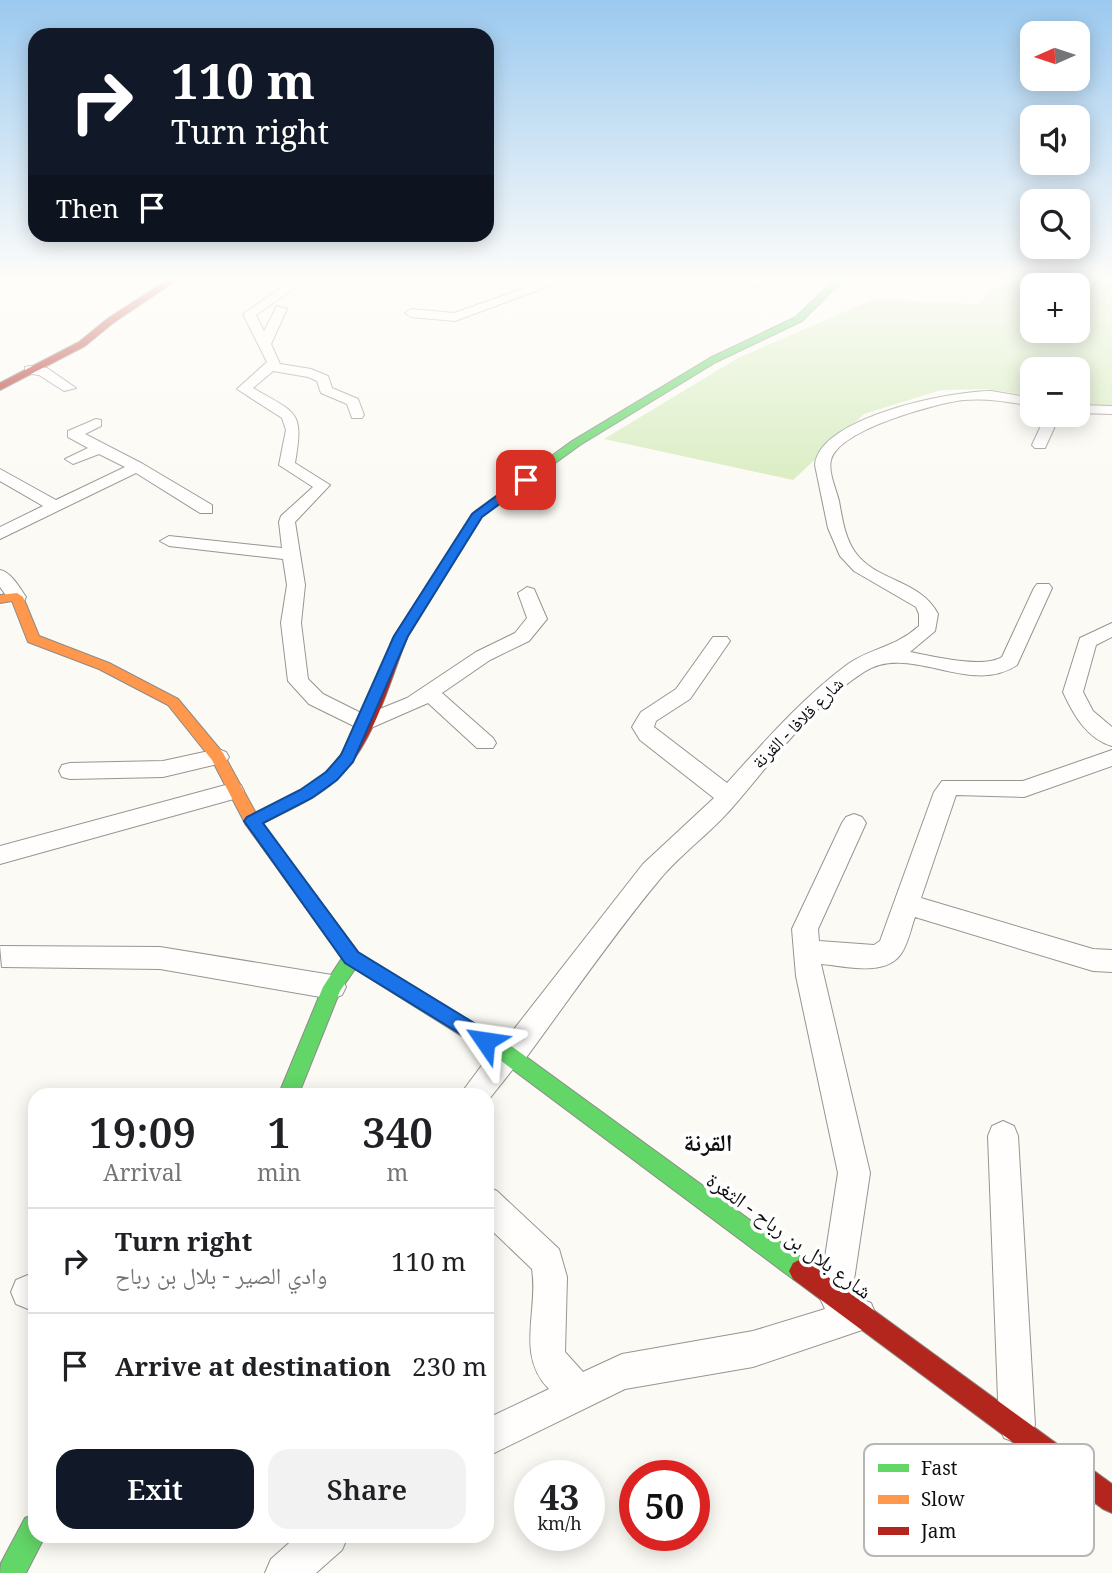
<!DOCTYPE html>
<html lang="en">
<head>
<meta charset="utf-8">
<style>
	:root { --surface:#fff; --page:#f2f2f2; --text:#202124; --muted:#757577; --line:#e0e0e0; --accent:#111827 }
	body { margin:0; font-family:"Noto Serif","Noto Naskh Arabic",serif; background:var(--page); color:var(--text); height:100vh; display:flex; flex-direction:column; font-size:26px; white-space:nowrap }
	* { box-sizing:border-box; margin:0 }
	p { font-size:23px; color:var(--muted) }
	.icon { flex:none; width:38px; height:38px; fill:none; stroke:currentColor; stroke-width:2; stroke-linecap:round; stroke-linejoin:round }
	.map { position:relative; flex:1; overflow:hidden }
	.drawer { position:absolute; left:28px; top:1088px; width:466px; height:455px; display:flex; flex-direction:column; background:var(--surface); border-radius:21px; box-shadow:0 4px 18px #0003 }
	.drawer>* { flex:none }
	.top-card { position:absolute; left:28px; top:28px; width:466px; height:214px; border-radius:21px; box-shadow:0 4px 18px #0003; background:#111827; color:#fff; overflow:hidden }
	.needle { width:46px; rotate:267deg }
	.controls { position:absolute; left:1020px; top:21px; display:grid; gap:14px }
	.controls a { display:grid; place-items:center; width:70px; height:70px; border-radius:14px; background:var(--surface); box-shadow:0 4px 18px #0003; font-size:35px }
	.speed { position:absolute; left:514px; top:1460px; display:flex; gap:14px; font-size:35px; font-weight:700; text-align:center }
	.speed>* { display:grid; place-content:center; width:91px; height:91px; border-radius:50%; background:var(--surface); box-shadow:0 4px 18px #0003; line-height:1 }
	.speed small { font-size:18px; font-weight:400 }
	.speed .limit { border:10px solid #d22; background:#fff; color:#111 }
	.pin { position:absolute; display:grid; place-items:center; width:60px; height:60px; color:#fff; margin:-30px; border-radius:14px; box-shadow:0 4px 10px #0006 }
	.me { position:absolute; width:77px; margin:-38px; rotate:302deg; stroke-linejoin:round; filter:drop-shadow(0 0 5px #0008) }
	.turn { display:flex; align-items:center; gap:24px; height:147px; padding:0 28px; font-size:32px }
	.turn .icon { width:91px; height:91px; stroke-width:2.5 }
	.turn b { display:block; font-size:49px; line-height:60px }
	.then { display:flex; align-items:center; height:66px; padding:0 28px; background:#0003; gap:14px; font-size:26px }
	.eta { display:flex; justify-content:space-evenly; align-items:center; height:119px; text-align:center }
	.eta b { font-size:42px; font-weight:600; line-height:49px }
	.cta { display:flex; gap:14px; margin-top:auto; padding:14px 28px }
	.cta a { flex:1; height:80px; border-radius:21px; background:var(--accent); color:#fff; font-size:28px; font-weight:600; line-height:80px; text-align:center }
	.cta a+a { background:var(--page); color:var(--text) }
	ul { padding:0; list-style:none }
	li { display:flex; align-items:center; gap:21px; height:105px; padding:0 28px; border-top:2px solid var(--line) }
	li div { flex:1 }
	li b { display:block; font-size:26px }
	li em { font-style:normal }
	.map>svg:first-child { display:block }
	.forest { fill:#d7ecbf; fill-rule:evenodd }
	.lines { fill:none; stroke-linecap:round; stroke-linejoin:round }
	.street-casing { stroke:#969592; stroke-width:2 }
	.fast-casing { stroke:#8c8b89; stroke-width:2 }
	.slow-casing { stroke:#8c8b89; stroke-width:2 }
	.jam-casing { stroke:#8c8b89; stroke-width:2 }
	.street { fill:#fffefd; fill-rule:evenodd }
	.fast { fill:#63d668; fill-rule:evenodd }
	.slow { fill:#ff974d; fill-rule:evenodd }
	.jam { fill:#b3261e; fill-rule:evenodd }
	.route { fill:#1a73e8; stroke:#114b97; stroke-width:2 }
	.labels { text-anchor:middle; stroke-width:7; stroke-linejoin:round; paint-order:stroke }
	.street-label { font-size:18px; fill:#0f0f0f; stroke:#fff }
	.near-street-label { font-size:21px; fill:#0f0f0f; stroke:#fff }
	.near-quarter-label { font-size:24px; font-weight:bold; fill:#0f0f0f; stroke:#fff }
	.key { fill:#fff; stroke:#b7b7b7; stroke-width:2 }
	.key-label { font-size:19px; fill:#0f0f0f }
</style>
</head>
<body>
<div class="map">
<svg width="1112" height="1573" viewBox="0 0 1112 1573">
	<rect width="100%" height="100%" fill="#fcfaf4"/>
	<path class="forest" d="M1006 278H1112V407L1078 404V369H1032V396L986 389 941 390 864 414 793 480 604 439 738 358 874 299 977 304ZM1032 285H1078V331H1032Z"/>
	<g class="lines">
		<defs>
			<path id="street" d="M296 278H309L256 315 264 331 277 306 287 309 271 344 280 364 311 369 328 376 332 388 358 399 364 415 362 418H352L347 404 321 393 317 381 308 377 273 371 253 388C297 414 304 410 295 463L330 485 295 522 305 585 301 623 308 679 323 694 365 715 407 698 476 652 515 633 527 618 518 593 527 587 534 589 547 619 529 641 490 660 442 693 493 738 496 743 493 748H477L428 703 364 731 309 704 288 681 281 623 287 585 283 559 169 546 160 541 169 536 282 548 279 522 281 516 313 487 279 465 286 430 282 418 237 389 267 362 243 314Z
				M554 278H571L455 321 411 317 405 313 411 309 454 313Z
				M757 278H773L758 286H750V282Z
				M1055 278H1090C1082 284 1063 284 1055 278Z
				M30 366 47 368 76 388 64 391 39 375 25 373V367Z
				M991 391 1032 398V406C1010 402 987 398 964 400 936 403 838 430 831 460 828 472 836 489 839 501 842 518 845 538 855 552 876 582 920 579 938 614L935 631 910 652C932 656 983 669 1002 657L1034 588 1037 584H1049L1052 588 1017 665C970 697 909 642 864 672 811 706 772 762 731 809 709 834 681 854 660 879 610 939 566 1004 520 1066L513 1069 486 1103V1096H459L497 1045 504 1042 643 864 714 798 640 740 632 727 641 712 676 689 713 637H727L730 641 690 699 656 721 654 727 727 783C765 741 802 698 848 664 871 648 896 647 919 626V614L916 607 854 571 840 556 828 528 815 465C819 417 951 391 991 391Z
				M1078 405 1112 406V414L1078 413Z
				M1046 415H1060L1045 448H1035L1032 445Z
				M96 419 101 420V426L85 434 143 464 212 505V513H200L136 473 0 539V527L43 506 0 481V469L56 500 125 467 99 454 73 464 65 459 88 448 68 437V431Z
				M0 570C11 572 20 588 26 597L24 601H10L0 587Z
				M1112 623V637L1096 645 1083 692 1093 711 1112 727V746C1087 739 1073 714 1063 692L1080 638Z
				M218 749 226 752 229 757 226 762 163 777 70 779 62 777 59 771 62 765 70 763 163 761Z
				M1112 750V766L1024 797 956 795 921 898 1093 949 1112 950V972L1093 971 915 917C911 928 908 944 901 954 885 977 845 966 821 964L870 1173 851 1300 859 1298 871 1303 876 1315 871 1327 753 1367 625 1389 486 1457V1419L549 1389C515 1355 539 1310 532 1269L486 1225V1186L497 1191 559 1249 567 1277 565 1352 583 1372 622 1354 753 1331 825 1309 819 1296 838 1173 796 976 792 929 842 823 846 817 854 814 862 817 866 823 818 929 819 941 874 945 880 941 934 792 942 781H1023Z
				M233 783 241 785 244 791 241 797 0 864V846Z
				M0 946 160 947 332 975 342 979 346 987 342 995 332 999 160 969 2 967Z
				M1003 1121 1014 1126 1018 1136 1035 1425 1030 1438 1017 1443 1004 1438 999 1425 988 1136 992 1126Z
				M35 1272V1306L28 1309 16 1304 11 1292 16 1280Z
				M297 1536H348L342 1550 316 1573H265L271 1559Z"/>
			<path id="fast" d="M836 278H845L802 321 716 362 580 445 482 516 405 641H395L393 638 474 512 572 441 710 358 796 317Z
				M268 837 274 839 359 953 514 1048 809 1263 813 1271 809 1279 801 1283 793 1279 500 1060 355 969 340 991 298 1096H278L323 987 342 958 262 847 260 843 262 839Z
				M35 1514V1536H45L26 1573H0L1 1563 25 1518Z"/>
			<path id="slow" d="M17 593 23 597 39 636 109 663 178 699 223 753 258 817 276 843 274 847H262L246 825 212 760 168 705 99 669 28 642 12 601 0 603V595Z"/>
			<path id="jam" d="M170 278H180L113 323 85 346 0 390V383L79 342 107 319Z
				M400 634 407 638C388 685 374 745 335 781 320 795 300 805 281 814 270 819 258 829 246 825L244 821 246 817C273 804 304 793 326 772 361 738 375 682 393 638Z
				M801 1259 809 1263 1112 1484V1513L1103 1509 793 1279 789 1271 793 1263Z"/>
		</defs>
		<use href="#street" class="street-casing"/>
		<use href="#fast" class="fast-casing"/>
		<use href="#slow" class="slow-casing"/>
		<use href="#jam" class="jam-casing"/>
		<use href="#street" class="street"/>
		<use href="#fast" class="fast"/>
		<use href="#slow" class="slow"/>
		<use href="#jam" class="jam"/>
	</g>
	<linearGradient id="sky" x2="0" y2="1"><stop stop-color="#9bc9ef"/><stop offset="0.56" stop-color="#fefdfa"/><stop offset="1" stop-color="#fefdfa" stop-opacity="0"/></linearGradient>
	<rect width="1112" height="499" fill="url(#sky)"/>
	<path class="route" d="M522 477 532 480 482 517 408 636 353 762 337 780 312 798 263 823 358 952 492 1034 495 1041 492 1047 485 1049 345 963 244 821 247 817 300 790 326 772 341 755 394 636 472 514Z"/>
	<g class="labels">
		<g class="street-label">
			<text transform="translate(798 723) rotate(-45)" y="6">شارع قلافا - القرنة</text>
		</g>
		<g class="near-street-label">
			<text transform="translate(789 1236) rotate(36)" y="7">شارع بلال بن رباح - الثغرة</text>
		</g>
		<g class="near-quarter-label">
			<text x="708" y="1151">القرنة</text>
		</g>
	</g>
	<rect x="864" y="1444" width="230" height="112" rx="10" class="key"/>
	<rect x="878" y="1464" width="31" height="8" fill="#63d668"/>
	<rect x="878" y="1495" width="31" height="9" fill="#ff974d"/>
	<rect x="878" y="1527" width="31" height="8" fill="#b3261e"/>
	<g class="key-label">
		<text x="921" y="1475">Fast</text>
		<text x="921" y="1506">Slow</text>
		<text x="921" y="1538">Jam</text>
	</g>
</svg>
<div class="controls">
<a><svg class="needle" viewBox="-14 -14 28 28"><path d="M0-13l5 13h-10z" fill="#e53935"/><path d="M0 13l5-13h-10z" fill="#757577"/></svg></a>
<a><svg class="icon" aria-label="sound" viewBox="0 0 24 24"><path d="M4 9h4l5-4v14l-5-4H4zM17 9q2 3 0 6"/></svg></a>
<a><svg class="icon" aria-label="search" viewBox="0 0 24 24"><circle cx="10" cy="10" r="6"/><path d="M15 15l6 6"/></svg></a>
<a>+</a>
<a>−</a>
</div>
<div class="speed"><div>43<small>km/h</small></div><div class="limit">50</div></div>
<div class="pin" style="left:526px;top:480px;background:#d93025"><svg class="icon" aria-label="arrive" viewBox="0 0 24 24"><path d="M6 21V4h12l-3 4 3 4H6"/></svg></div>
<svg class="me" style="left:485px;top:1041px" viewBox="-20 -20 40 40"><path d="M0-17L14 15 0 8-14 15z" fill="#1a73e8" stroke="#fff" stroke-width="4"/></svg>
<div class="top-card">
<div class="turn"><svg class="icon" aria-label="right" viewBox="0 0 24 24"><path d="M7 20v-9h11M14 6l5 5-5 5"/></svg><div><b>110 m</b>Turn right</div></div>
<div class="then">Then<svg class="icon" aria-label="arrive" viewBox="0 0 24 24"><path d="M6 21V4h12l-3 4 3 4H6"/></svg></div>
</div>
<section class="drawer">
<div class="eta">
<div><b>19:09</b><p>Arrival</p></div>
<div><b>1</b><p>min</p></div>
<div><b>340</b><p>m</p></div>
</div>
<ul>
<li><svg class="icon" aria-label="right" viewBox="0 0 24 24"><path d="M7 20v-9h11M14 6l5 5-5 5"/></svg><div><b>Turn right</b><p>وادي الصير - بلال بن رباح</p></div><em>110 m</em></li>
<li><svg class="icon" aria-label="arrive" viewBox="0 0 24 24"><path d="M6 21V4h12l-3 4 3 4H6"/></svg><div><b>Arrive at destination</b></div><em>230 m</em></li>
</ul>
<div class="cta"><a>Exit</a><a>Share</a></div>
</section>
</div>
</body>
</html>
